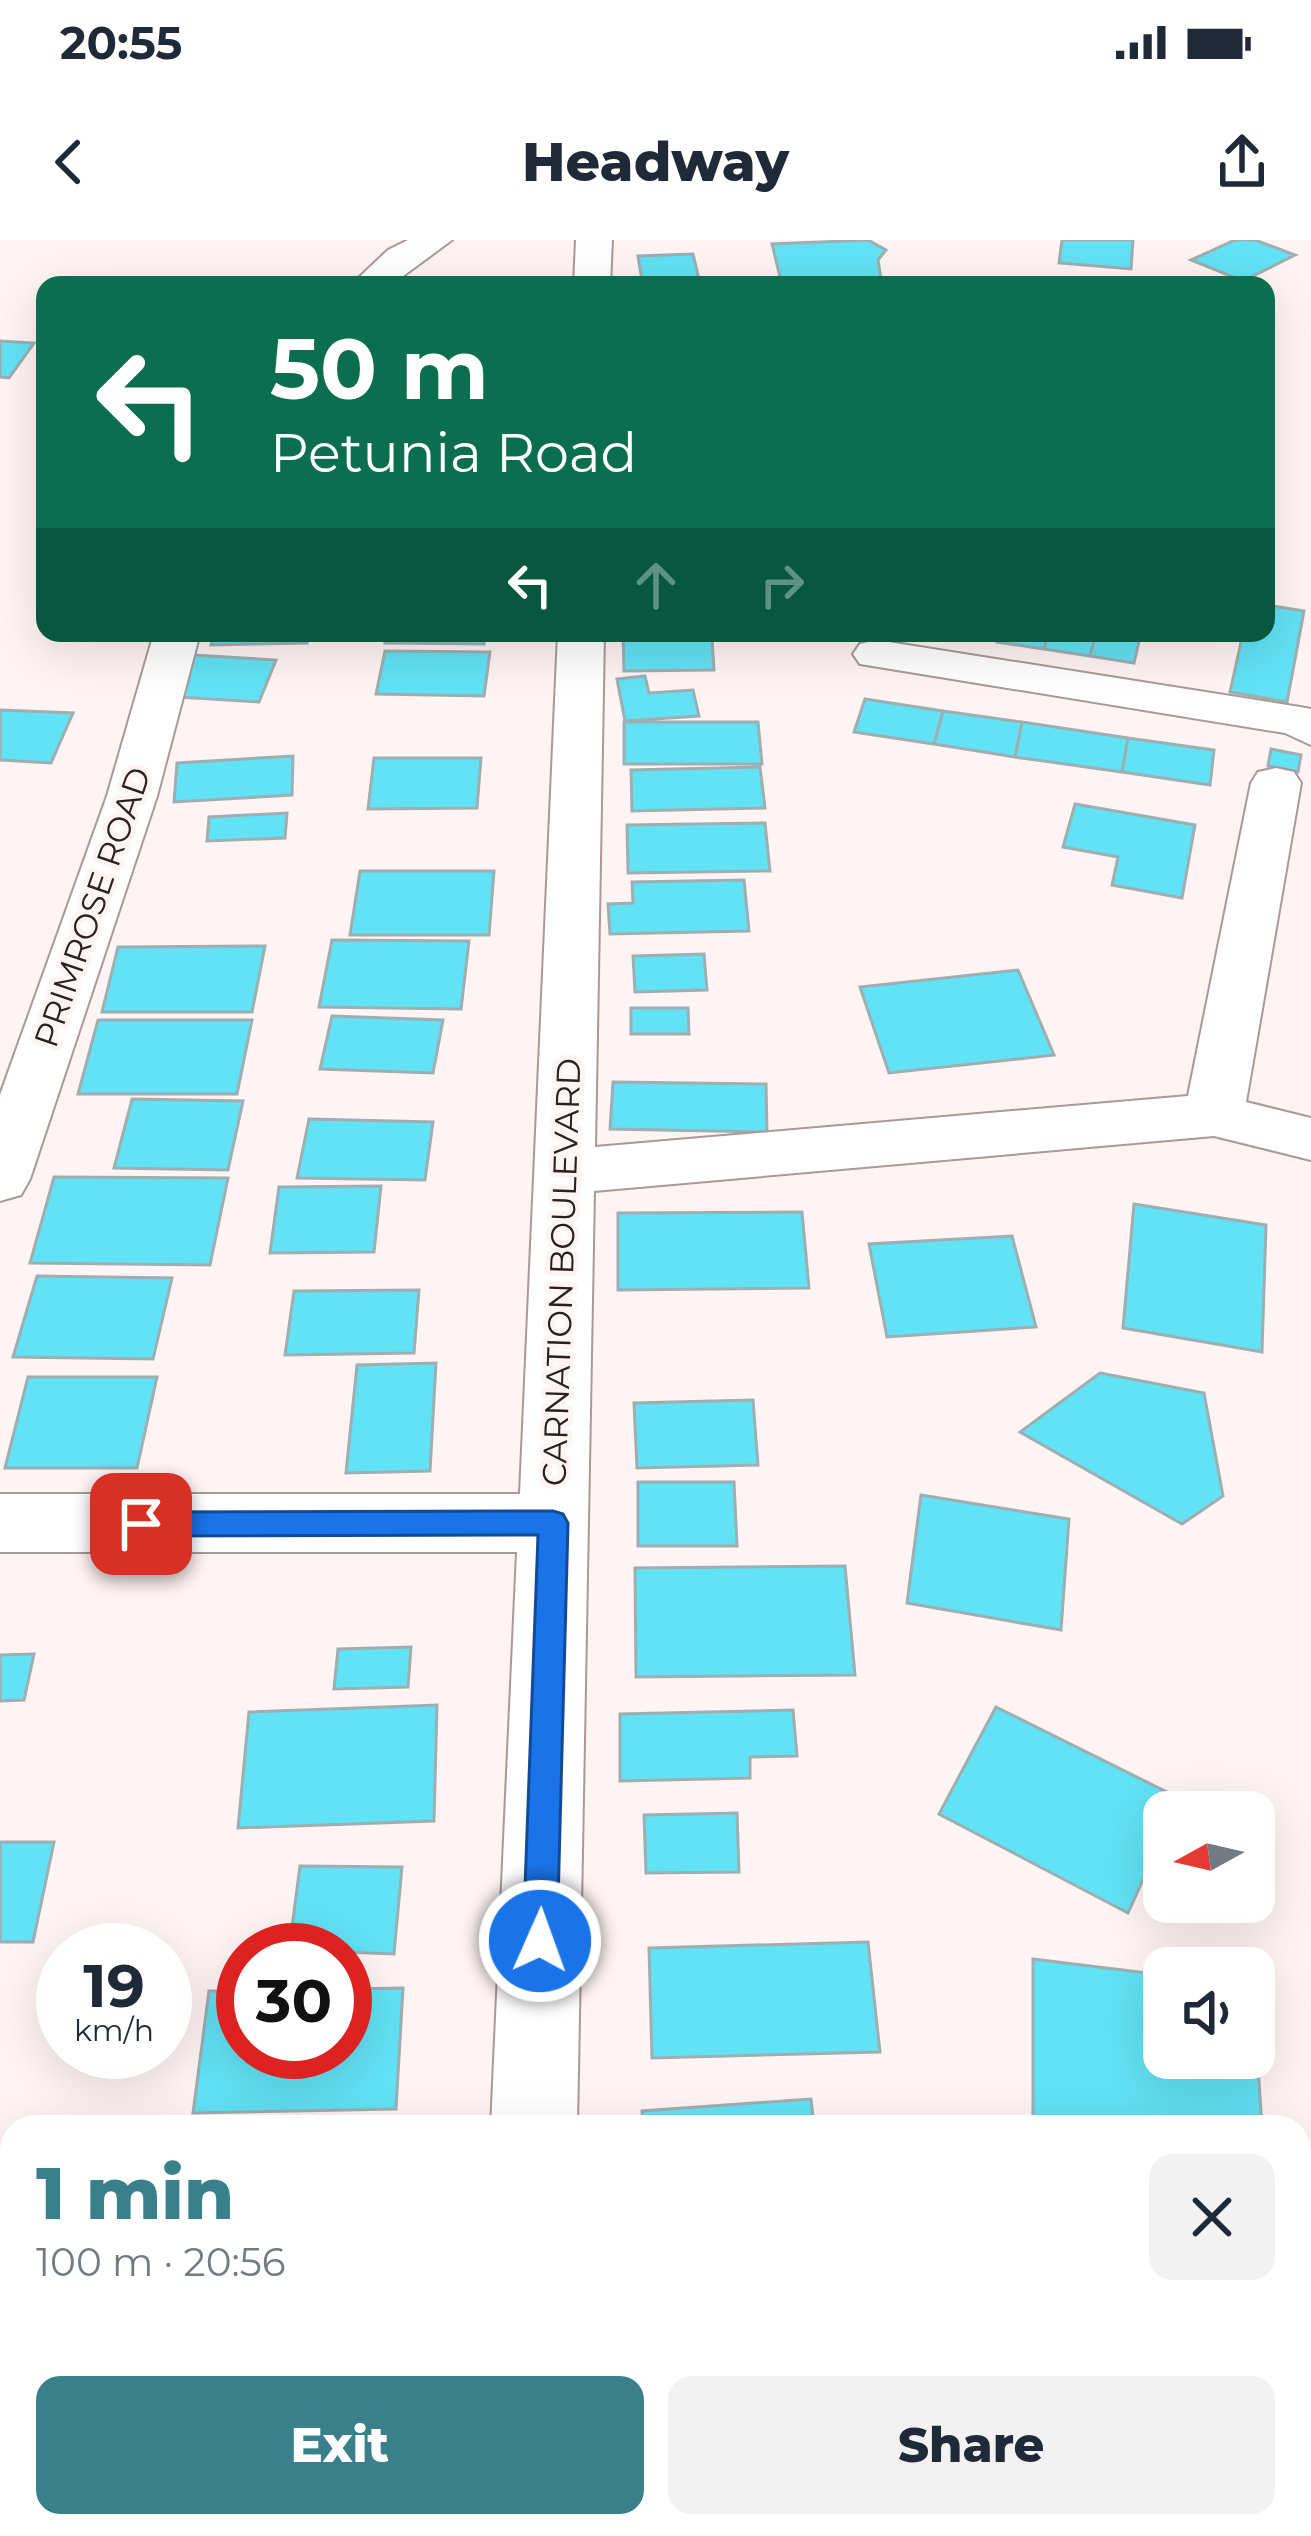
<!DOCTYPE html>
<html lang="en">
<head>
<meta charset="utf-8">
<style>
	:root { --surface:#fff; --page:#f2f2f3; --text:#1f2937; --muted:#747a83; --accent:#39808a }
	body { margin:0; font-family:Montserrat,sans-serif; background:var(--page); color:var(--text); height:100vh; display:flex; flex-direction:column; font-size:45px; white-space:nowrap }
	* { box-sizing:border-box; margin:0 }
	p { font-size:39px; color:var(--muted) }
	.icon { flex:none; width:66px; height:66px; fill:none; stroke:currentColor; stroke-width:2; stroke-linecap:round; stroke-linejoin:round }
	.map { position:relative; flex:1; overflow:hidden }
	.panel { position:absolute; left:0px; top:1875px; width:1311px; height:423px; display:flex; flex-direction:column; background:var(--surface); border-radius:36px 36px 0 0; box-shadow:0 12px 48px #0002 }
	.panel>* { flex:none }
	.banner { position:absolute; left:36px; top:36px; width:1239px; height:366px; border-radius:24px; box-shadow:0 12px 48px #0002; background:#0b6e4f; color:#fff; overflow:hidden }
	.needle { width:78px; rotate:262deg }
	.buttons { position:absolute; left:1143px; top:1551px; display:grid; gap:24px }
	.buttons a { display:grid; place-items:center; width:132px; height:132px; border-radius:24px; background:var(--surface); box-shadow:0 12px 48px #0002; font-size:60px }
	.speed { position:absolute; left:36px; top:1683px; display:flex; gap:24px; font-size:60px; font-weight:700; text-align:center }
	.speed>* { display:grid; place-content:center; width:156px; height:156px; border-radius:50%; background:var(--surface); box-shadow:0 12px 48px #0002; line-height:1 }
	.speed small { font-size:30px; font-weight:400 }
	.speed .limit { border:18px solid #d22; background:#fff; color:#111 }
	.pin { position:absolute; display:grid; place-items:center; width:102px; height:102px; color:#fff; margin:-51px; border-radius:24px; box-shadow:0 6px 18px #0006 }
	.me { position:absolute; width:132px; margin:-66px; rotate:2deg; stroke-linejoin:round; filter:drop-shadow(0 0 9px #0008) }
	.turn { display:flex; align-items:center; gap:42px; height:252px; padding:0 36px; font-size:54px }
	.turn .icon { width:156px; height:156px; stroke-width:2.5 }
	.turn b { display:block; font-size:84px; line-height:102px }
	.lanes { display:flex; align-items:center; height:114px; padding:0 36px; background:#0003; justify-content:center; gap:60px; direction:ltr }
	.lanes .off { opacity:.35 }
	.round { display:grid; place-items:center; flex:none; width:126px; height:126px; border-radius:24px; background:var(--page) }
	.headline { display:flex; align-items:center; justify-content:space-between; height:204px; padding:0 36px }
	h1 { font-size:72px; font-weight:800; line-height:90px; color:var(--accent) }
	.button { display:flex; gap:24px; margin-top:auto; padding:24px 36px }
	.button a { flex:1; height:138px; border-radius:24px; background:var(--accent); color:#fff; font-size:48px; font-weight:800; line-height:138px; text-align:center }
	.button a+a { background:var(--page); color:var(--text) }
	.status { display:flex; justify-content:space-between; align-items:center; height:84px; padding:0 60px; background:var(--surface); direction:ltr }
	.status svg { height:33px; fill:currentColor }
	header { display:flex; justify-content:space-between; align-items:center; height:156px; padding:0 36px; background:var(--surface); font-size:54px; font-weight:800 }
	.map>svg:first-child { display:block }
	.building { fill:#62e2f5; stroke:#9eaeb1; stroke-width:3 }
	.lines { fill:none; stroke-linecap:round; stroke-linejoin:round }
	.minor-casing { stroke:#a99998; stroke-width:4 }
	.minor { fill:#fff; fill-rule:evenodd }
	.route { fill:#1a73e8; stroke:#114b97; stroke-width:3 }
	.labels { text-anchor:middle; stroke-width:10; stroke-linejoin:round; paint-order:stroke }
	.street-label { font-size:33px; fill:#272121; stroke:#fef4f3 }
</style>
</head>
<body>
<div class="status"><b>20:55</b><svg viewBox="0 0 49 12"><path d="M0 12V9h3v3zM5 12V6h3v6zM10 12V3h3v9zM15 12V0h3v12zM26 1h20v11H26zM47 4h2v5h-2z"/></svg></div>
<header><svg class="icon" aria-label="back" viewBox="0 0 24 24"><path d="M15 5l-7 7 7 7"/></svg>Headway<svg class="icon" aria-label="share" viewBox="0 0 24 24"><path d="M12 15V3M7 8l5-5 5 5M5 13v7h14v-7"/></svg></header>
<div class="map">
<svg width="1311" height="2296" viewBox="0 0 1311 2296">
	<rect width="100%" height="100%" fill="#fef4f3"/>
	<path class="building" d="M868 0 886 10 878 20 882 45H782L772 4Z
		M1062 0H1133L1131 29 1059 23Z
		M1235 0H1255L1295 15 1243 41 1191 20Z
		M693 14 699 39 642 41 638 16Z
		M0 101 34 103 9 138 0 137Z
		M1266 365 1304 371 1287 462 1230 452 1243 393H1266Z
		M214 393H308L307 403 211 405Z
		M387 393H485L484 404 385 403Z
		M623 393H695L696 399H712L714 430 624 431Z
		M1000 393H1048L1044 409 997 402Z
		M1048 393H1096L1090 416 1044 409Z
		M1096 393H1141L1134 423 1090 416Z
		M385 411 490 412 484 456 376 454Z
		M194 415 276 420 259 462 175 457Z
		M645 436 649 453 693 450 699 476 625 481 617 439Z
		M865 459 943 471 934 504 854 492Z
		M0 470 73 473 51 523 0 520Z
		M943 471 1022 482 1015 517 934 504Z
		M624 482H758L762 524H624Z
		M1022 482 1128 498 1122 532 1015 517Z
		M1128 498 1214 510 1210 545 1122 532Z
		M1271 509 1301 515 1298 532 1268 526Z
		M293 516 292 555 174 562 177 523Z
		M374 518H481L477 568 368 569Z
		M760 527 765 568 632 571 631 530Z
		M1075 564 1195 585 1182 658 1112 645 1118 617 1063 607Z
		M287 573 285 598 207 601 209 577Z
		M765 583 770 631 628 633 627 585Z
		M360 631H494L489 695H350Z
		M744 640 749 691 610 694 608 664 633 663 632 642Z
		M332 700 469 701 461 769 319 767Z
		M265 706 252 772H102L118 707Z
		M704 714 707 750 635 752 633 716Z
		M1018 730 1054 815 889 833 860 747Z
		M631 768H688L689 794H631Z
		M332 776 443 780 433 833 320 829Z
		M98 780H252L237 854H78Z
		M613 842 766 844 767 892 610 889Z
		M132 859 243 861 228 930 114 928Z
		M309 879 433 882 425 940 297 938Z
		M54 937 228 938 210 1025 30 1023Z
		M381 946 374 1012 270 1013 279 947Z
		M1134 964 1266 985 1262 1112 1123 1088Z
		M802 972 809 1048 618 1050V973Z
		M1012 996 1036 1087 887 1097 869 1004Z
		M37 1036 172 1038 153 1119 13 1117Z
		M419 1050 414 1113 285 1115 294 1051Z
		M436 1123 430 1231 346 1233 357 1125Z
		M1100 1133 1204 1153 1223 1256 1182 1284 1020 1192Z
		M28 1137H157L137 1228H5Z
		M753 1160 758 1225 637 1228 634 1163Z
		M638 1242H734L737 1306H638Z
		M921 1255 1069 1279 1061 1390 907 1363Z
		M845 1326 855 1435 636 1437 635 1328Z
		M411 1407 408 1447 334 1449 338 1409Z
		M34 1414 24 1460 0 1461V1415Z
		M437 1465 434 1581 238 1588 249 1472Z
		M996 1467 1179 1558 1173 1572H1164V1593L1128 1673 939 1574Z
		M793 1470 797 1516 750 1517V1538L620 1541V1474Z
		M737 1573 739 1632 646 1633 644 1575Z
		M0 1602H54L33 1702H0Z
		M300 1626 402 1627 394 1714 289 1710Z
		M868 1702 880 1812 652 1818 649 1708Z
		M1033 1719 1164 1735V1818H1254V1765L1262 1887H1033Z
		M403 1748 396 1869 193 1873 209 1751H243V1812H345V1749Z
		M811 1859 814 1887H643L642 1871Z
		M0 1915H12V2055H0Z
		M123 2286H352L351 2296H121Z
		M637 2286H922V2296H637Z"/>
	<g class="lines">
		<defs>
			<path id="minor" d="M408 0H452L391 45H351L388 10Z
				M576 0H612L610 45H574Z
				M154 393H200L157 556 30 939 21 955 0 961V855L107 556Z
				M558 393H604L595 907 1188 856 1251 543 1258 532 1276 528 1294 532 1301 543 1246 862 1311 878V920L1214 896 594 951 577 1887H491L517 1312H0V1254H520Z
				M876 400 1300 467 1311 469V505L1285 493 860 424 853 414 860 404Z
				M473 2286H569V2296H473Z"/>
		</defs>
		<use href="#minor" class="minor-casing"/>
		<use href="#minor" class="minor"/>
	</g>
	<path class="route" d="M553 1271 563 1274 568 1283 557 1701 552 1713 540 1717 528 1713 523 1701 538 1295 141 1296 131 1293 127 1284 131 1276 141 1272Z"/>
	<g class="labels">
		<g class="street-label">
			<text transform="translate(92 667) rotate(-71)" y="12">PRIMROSE ROAD</text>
			<text transform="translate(561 1032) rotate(-88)" y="12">CARNATION BOULEVARD</text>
		</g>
	</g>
</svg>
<div class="buttons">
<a><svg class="needle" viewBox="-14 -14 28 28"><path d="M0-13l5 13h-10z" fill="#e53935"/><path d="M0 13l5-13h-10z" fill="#747a83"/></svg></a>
<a><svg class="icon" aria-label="sound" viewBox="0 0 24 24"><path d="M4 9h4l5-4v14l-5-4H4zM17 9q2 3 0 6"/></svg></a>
</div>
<div class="speed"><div>19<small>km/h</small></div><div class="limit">30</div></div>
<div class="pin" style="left:141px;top:1284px;background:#d93025"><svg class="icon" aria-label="arrive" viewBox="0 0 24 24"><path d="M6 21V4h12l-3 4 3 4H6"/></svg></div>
<svg class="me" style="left:540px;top:1701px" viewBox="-20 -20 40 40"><circle r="17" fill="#1a73e8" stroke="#fff" stroke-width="3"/><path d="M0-11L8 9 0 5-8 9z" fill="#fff"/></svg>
<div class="banner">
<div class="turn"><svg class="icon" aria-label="left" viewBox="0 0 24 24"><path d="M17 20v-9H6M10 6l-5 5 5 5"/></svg><div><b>50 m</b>Petunia Road</div></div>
<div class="lanes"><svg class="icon" aria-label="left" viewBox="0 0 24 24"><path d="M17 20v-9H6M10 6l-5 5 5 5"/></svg><svg class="icon off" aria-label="ahead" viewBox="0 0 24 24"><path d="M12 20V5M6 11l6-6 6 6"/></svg><svg class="icon off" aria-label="right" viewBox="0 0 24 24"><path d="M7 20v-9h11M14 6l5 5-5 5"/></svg></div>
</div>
<section class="panel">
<div class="headline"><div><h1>1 min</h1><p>100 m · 20:56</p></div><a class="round"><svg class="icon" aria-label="close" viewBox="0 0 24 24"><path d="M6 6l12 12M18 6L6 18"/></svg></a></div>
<div class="button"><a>Exit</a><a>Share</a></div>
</section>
</div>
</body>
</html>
